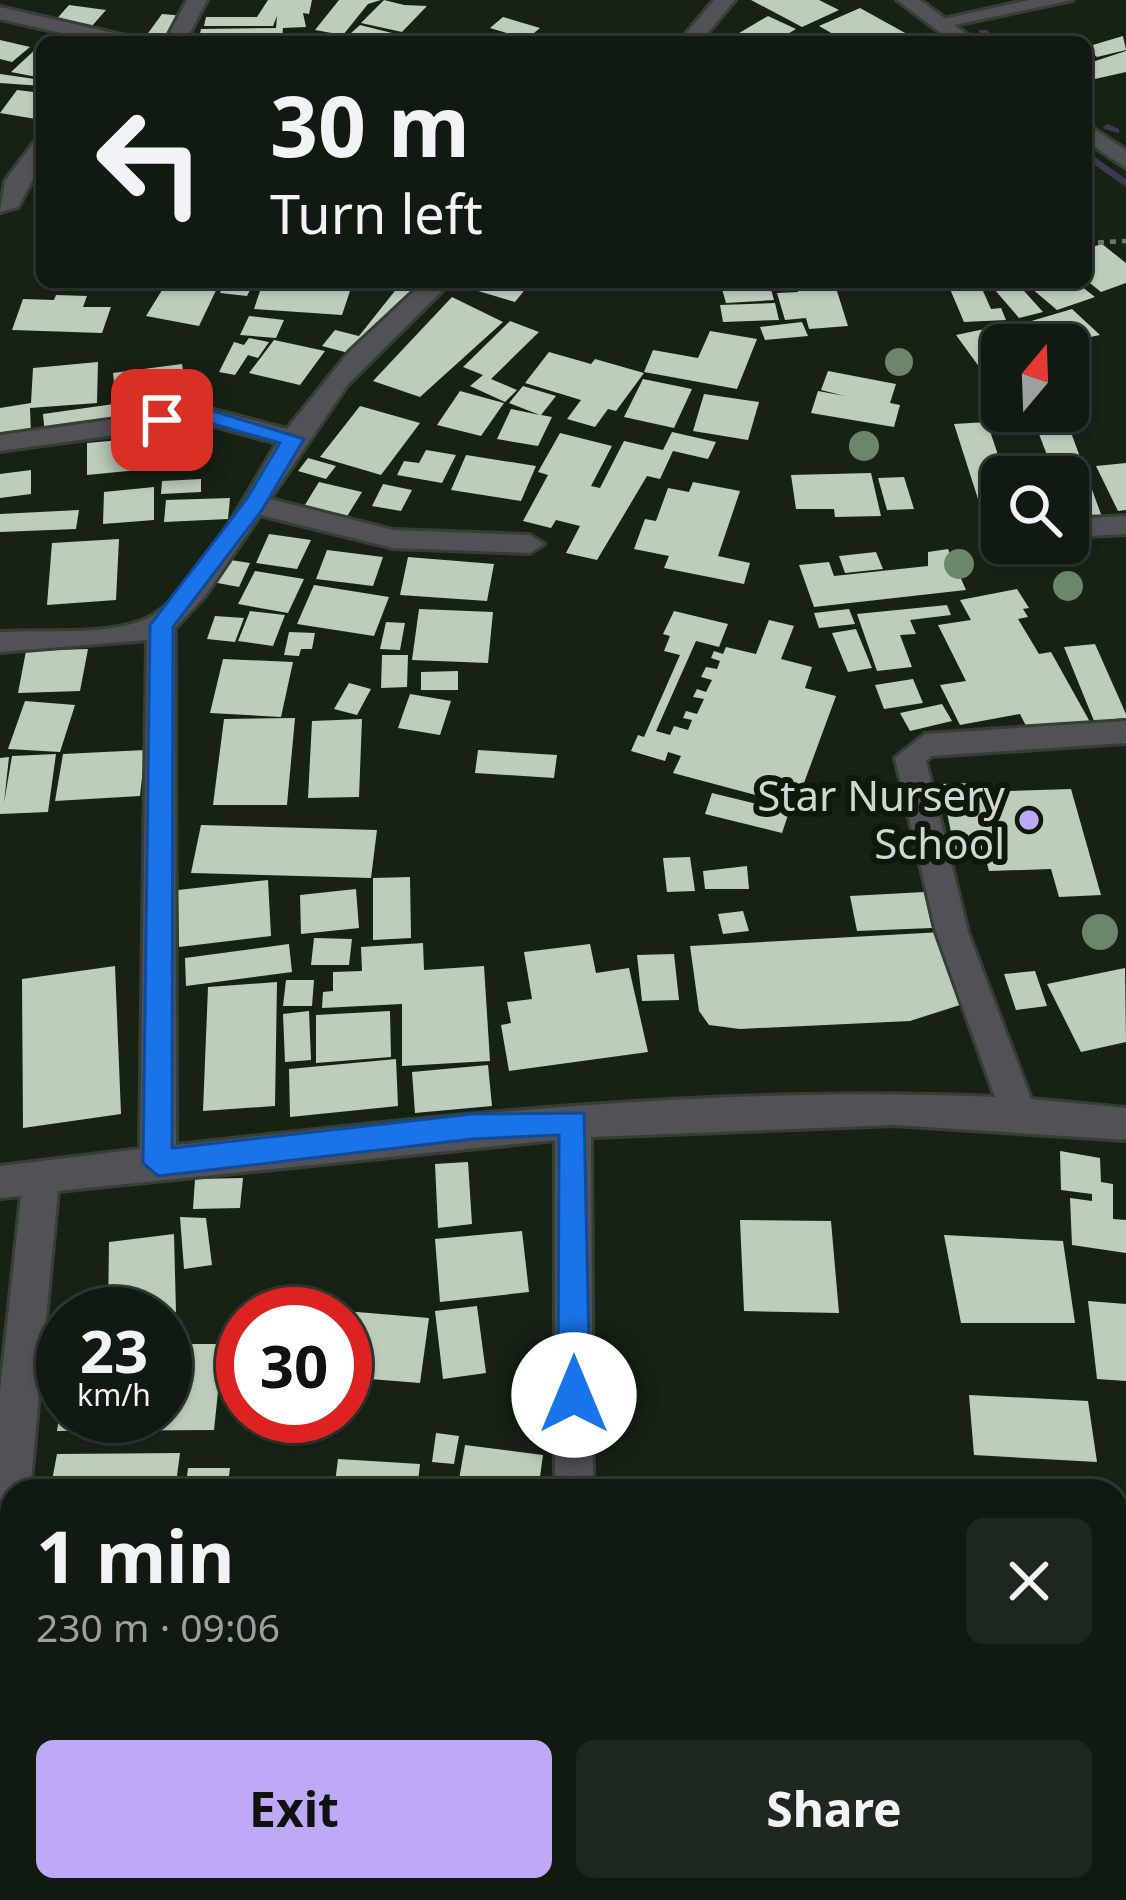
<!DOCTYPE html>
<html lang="en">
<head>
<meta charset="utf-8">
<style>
	:root { --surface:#111a10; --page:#1e271e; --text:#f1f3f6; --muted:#9ca19f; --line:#303830; --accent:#bda9f5 }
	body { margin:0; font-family:"Noto Sans",sans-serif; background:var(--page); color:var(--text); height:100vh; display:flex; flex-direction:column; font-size:45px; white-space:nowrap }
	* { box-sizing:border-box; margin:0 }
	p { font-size:39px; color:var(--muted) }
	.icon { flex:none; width:66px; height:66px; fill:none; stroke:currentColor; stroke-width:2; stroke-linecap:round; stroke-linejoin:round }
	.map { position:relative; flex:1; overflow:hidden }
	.sheet { position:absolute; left:0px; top:1479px; width:1128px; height:423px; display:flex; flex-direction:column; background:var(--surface); border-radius:36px 36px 0 0; box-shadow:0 3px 9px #0004,0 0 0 3px var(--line) }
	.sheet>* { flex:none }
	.guide { position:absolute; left:36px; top:36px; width:1056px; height:252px; border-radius:18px; box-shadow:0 3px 9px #0004,0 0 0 3px var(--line); background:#111a10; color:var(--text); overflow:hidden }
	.needle { width:78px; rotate:19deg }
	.tools { position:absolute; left:981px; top:324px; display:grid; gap:24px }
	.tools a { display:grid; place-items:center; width:108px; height:108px; border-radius:18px; background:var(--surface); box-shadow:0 3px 9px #0004,0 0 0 3px var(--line); font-size:60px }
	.speed { position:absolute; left:36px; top:1287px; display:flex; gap:24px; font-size:60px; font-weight:700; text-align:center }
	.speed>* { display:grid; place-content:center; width:156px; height:156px; border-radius:50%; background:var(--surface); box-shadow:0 3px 9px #0004,0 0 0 3px var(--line); line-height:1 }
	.speed small { font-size:30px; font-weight:400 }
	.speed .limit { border:18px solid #d22; background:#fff; color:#111 }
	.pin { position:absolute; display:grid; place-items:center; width:102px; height:102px; color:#fff; margin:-51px; border-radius:24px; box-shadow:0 6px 18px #0006 }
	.me { position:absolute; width:132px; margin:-66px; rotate:0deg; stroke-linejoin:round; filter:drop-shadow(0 0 9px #0008) }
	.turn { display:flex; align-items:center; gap:42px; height:252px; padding:0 36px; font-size:54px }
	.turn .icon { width:156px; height:156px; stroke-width:2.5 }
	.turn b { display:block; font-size:84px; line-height:102px }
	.round { display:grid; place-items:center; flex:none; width:126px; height:126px; border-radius:18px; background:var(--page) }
	.head { display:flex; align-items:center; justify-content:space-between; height:204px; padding:0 36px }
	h1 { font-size:72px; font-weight:700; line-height:90px }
	.action { display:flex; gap:24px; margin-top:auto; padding:24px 36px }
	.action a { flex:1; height:138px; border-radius:18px; background:var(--accent); color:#111; font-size:48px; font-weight:700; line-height:138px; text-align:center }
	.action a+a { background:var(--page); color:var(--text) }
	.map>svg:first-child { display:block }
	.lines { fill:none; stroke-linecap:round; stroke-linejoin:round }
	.stream { fill:#3f3851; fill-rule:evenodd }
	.building { fill:#bdccbb }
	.minor-casing { stroke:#353f33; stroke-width:6 }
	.tertiary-casing { stroke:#353f33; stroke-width:6 }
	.path { stroke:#6f796e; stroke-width:4.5; stroke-dasharray:6 6; stroke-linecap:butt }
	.minor { fill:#525158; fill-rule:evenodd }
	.tertiary { fill:#525158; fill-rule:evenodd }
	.tree { fill:#6b8668 }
	.route { fill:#1a73e8; stroke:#114b97; stroke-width:3 }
	.poi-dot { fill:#bda9f5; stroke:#0e190c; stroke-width:4.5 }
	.labels { text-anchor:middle; stroke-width:12; stroke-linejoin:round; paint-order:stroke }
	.poi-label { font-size:42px; fill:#d0d8cf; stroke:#0e190c; text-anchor:end }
</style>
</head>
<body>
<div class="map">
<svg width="1126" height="1900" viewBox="0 0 1126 1900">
	<rect width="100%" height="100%" fill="#172215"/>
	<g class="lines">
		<path class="stream" d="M979 30H987L1001 42H990L979 34Z
			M1108 124 1119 129V133L1104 129 1103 127Z
			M1086 151 1126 179V187L1086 159Z"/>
	</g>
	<path class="building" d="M268 0H312L309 14 303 13 306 27 283 28 282 38H199L201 29 276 28 277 16 273 26H204L206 17H257Z
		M339 0H381L368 4 343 35 315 30Z
		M384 0 404 5 427 6 402 32 361 23Z
		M751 0H819L839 10 802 27Z
		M69 5 106 10 91 27 54 22Z
		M860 8 907 34 890 42H847L819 26Z
		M162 14 185 16 169 39 146 36Z
		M768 16 796 29 774 42H724Z
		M503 17 540 28 527 39 490 28Z
		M360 25 392 33 383 42H341Z
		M1123 36 1126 50 1097 57 1086 47Z
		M0 40 30 47 12 62 0 59Z
		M38 47 42 78 11 72Z
		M1126 51V72L1086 81V64Z
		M0 74 42 80V86L0 83Z
		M17 90 42 93V120L0 113Z
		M1102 244 1126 263V283L1101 292 1086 280V249Z
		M167 282H220L199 326 146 316Z
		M225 282H254L247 296 220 293Z
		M263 282H353L342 315 254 309Z
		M402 282 416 285 356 355 322 346 335 330 359 336Z
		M486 282H531L515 302 478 291Z
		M720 282H769L774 300 726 303Z
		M795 282H855L857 287 836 288 848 326 809 329 806 318 785 320 777 293 798 292Z
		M947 282H979L991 309 1001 308 1006 320 964 322Z
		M988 282H1016L1043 312 1019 318Z
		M1024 282H1076L1095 297 1057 310Z
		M56 295 87 296 83 307H111L102 333 12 330 23 299 54 300Z
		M452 297 503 322 420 397 373 381Z
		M775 303 779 320 723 322 720 305Z
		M1072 309 1100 335 1051 345 1028 322Z
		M249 316 284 320 276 338 240 335Z
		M510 321 539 332 491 379 517 390 505 402 470 386 483 375 463 367Z
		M1023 321 1041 345H1002V363L980 368 956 335Z
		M802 322 808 336 765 340 760 327Z
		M710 331 757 339 737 389 644 372 653 350 698 358Z
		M249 338 269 342 258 358 248 355 235 375 219 372 234 342 244 345Z
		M274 340 325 351 300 385 249 373Z
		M549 352 591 364 595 359 644 373 616 411 608 409 595 427 567 419 581 400 525 383Z
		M98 362 97 403 30 408 31 434 0 438V408L31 403 33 368Z
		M182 364 188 402 117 411 113 373Z
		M828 371 896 384 890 403 900 405 894 427 811 413 818 391 845 396 821 390Z
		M643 379 692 389 674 428 624 417Z
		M523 386 556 396 541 415 552 417 538 446 497 439 511 409 540 415 509 403Z
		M460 391 504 403 481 436 437 425Z
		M704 394 759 402 748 440 693 431Z
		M114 404 116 425 45 435 43 414Z
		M360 406 420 423 381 475 320 457Z
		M1007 411H1059L1062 421H1010Z
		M987 422 1003 470 1052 468 1037 429 1069 427 1102 517 1068 518V477H1002V523L986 524 954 424Z
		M672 432 716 442 708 459 673 451 660 479 647 476 597 560 566 553 580 526 556 520 551 528 523 521 548 475 538 472 560 433 612 446 591 486 600 488 624 441 663 450Z
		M187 434 189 465 87 475V443Z
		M426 450 456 455 442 483 397 475 404 461 419 463Z
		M466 455 536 466 521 501 451 490Z
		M308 458 336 466 326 479 298 471Z
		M1126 463V510L1118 511 1096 466Z
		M31 470V494L0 498V474Z
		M871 473 881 516 835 517 834 509H796L791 475Z
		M904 477 914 509 887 510 878 478Z
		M201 479V492L161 494 162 481Z
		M319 482 362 492 346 518 303 508Z
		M693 482 740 491 718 556 750 563 744 584 664 568 669 556 634 549 645 519 656 521 668 488 689 492Z
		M383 484 412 490 401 511 372 506Z
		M154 487V520L103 524 104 492Z
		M230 498 228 519 164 522 166 500Z
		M79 510 76 529 0 532V514Z
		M269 534 311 540 297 569 256 563Z
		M119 539 116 600 47 605 52 543Z
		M948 549 966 590 814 607 799 565 829 562 834 576 928 566V552Z
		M327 550 383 557 373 586 316 579Z
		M876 552 883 569 845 573 839 556Z
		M408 557 494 564 487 601 400 595Z
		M224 559 250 563 239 587 212 582Z
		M255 571 304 579 288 613 238 604Z
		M314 585 389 597 374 636 297 624Z
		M1017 589 1029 608 1023 609 1028 617 1018 619 1039 654 1051 652 1090 722 1029 732 1020 714 960 725 940 685 966 681 938 625 971 620 960 600Z
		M947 605 951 615 910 620 916 634 900 635 912 667 877 671 857 614Z
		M419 609 493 612 488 663 412 660Z
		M849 609 855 624 819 628 814 613Z
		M250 611 285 615 273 646 238 641Z
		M674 611 728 624 719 647 696 641 656 731 670 735 674 726 688 730 692 720 683 718 686 711 697 714 704 699 693 697 697 689 706 692 712 680 701 677 706 667 717 669 720 661 711 658 714 651 723 654 726 647 756 654 769 620 794 626 781 659 812 667 805 688 836 696 801 791 810 793 805 808 673 773 681 756 668 752 665 761 631 751 638 735 644 737 680 655 664 651 670 636 663 634Z
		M215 616 244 618 235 642 207 639Z
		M386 622 405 623 400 650 380 649Z
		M856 629 872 668 848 672 832 633Z
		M289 632 315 633 312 649H301L299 656 284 655Z
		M1095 644 1126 714V718L1094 721 1064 647Z
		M88 649 80 691 18 693 26 651Z
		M382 655H408L407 687 381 688Z
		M223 659 293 662 281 717 210 713Z
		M458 671V690H421V672Z
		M913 679 923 703 884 709 875 685Z
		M349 683 371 689 357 715 334 709Z
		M410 694 451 701 440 735 398 728Z
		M25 701 75 705 60 752 8 749Z
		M942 704 952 721 910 731 900 713Z
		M295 718 287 805H213L224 719Z
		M362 719 359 797 308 798 312 721Z
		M145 750 140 796 55 801 63 754Z
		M478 750 557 755 554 778 475 773Z
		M56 754 48 812 0 814V758L9 757 4 803 12 756Z
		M973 783 975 792 1071 789 1101 895 1059 897 1051 869 989 871 985 856H956L941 784Z
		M712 793 789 812 782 833 705 814Z
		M201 825 377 830 371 878 191 873Z
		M690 857 695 891 667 892 663 858Z
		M747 866 749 889H705L703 871Z
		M410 877 411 938 373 940V878Z
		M268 880 271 936 179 947 178 890Z
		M356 889 359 928 301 934 300 895Z
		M924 892 932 928 857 931 850 896Z
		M743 911 749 931 723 934 718 914Z
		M942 932 960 1005 910 1021 740 1029 709 1025 699 1011 690 946Z
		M314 938 352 939 349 965H311Z
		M423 943 424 970 484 966 490 1061 402 1066V1004L322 1008 323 992 333 991V972L362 971 361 947Z
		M289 944 292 972 186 986 185 958Z
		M590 944 596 973 629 968 648 1052 509 1071 501 1025 511 1023 507 1002 532 999 524 952Z
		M674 954 679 1000 642 1001 637 955Z
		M115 966 121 1114 23 1128 22 979Z
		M1125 968 1126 1042 1081 1052 1047 984Z
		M1035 971 1047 1006 1016 1010 1004 974Z
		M286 980H314L312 1006H283Z
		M277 982 275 1106 203 1111 208 987Z
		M309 1011 311 1060 285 1062 283 1014Z
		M390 1011 391 1057 316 1063V1015Z
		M396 1059 398 1106 290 1117 289 1069Z
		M488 1065 492 1106 415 1113 412 1072Z
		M1060 1151 1100 1158 1101 1182 1113 1184V1219L1126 1220V1253L1072 1245 1070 1198 1092 1201V1194L1061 1190Z
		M468 1162 472 1224 438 1228 435 1164Z
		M243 1178 240 1208 193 1209 195 1179Z
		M180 1217 206 1218 212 1265 184 1269Z
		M740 1220 831 1221 839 1313 744 1311Z
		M522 1231 529 1292 440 1302 435 1239Z
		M174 1234 176 1312 108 1314 109 1242Z
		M944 1235 1063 1241 1075 1323H961Z
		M1088 1301 1126 1304V1381L1097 1379Z
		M477 1306 486 1373 443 1379 435 1311Z
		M345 1311 429 1318 420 1383 345 1377Z
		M165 1344H223L214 1430 57 1431 59 1416H165Z
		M969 1395 1088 1401 1097 1462 974 1455Z
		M436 1433 459 1436 454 1464 432 1462Z
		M465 1445 543 1455 538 1491H457Z
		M180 1453 175 1491H50L57 1454Z
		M338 1459 420 1464 417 1491H334Z
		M188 1468H230L227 1491H185Z
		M1116 1563 1126 1565V1622L1116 1620Z
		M1116 1626 1126 1629V1900H1037L1039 1890H1116Z
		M348 1890H439L441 1900H310Z
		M548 1890H604L652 1900H548Z
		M975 1890H1029L1027 1900H998Z"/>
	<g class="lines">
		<defs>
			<path id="minor" d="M187 0H207L185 42H165Z
				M714 0H735L700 42H679Z
				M1029 0H1073L940 28 930 22Z
				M0 7 135 38 138 42H101L0 19Z
				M42 140V162L18 207 0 212 5 181 34 142Z
				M424 282H451L348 384 270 499 393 530 530 535 544 544 530 553 393 548 260 515 205 596 175 628 176 1145C447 1115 721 1085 995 1097L936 932 895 758 925 734 1126 721V743L932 756 926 761 968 932 1031 1099 1126 1108V1140L894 1125 591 1137 593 1491H557L555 1486V1140L58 1191 30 1491H12V1602L0 1607V1391L21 1196 0 1198V1166L140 1149 147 640 0 652V632C45 629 98 636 141 621 191 604 249 488 277 443L203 423 0 451V435L203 407 287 429 349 352Z
				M1126 516V534L1068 537V519Z
				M1002 523V541L986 539V525Z
				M897 1890H972L976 1900H901Z"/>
			<path id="tertiary" d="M897 0H920L977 42H953Z
				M1086 124 1126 150V168L1086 141Z"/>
		</defs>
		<use href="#minor" class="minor-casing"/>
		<use href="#tertiary" class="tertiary-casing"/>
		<path class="path" d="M1086 243 1126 241"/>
		<use href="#minor" class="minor"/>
		<use href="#tertiary" class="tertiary"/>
	</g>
	<g class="tree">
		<circle cx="899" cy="362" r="14"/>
		<circle cx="864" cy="446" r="15"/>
		<circle cx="959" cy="564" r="15"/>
		<circle cx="1068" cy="586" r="15"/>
		<circle cx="1100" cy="932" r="18"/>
	</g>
	<path class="route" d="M203 408 304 439 262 510 173 627 172 1148 472 1114 584 1113 590 1395 586 1406 574 1411 563 1406 558 1395 559 1135 472 1139 158 1176 143 1163 150 625 246 500 280 443 203 421 162 427 152 420Z"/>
	<circle class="poi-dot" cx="1029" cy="820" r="12"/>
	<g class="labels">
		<g class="poi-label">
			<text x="1005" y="811">Star Nursery<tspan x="1005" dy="48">School</tspan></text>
		</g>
	</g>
</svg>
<div class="tools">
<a><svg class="needle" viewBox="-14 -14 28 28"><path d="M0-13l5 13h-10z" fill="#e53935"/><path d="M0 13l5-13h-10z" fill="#9ca19f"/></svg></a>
<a><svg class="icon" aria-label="search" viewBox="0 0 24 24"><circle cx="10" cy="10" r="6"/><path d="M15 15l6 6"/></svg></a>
</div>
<div class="speed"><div>23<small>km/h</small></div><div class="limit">30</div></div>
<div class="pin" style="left:162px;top:420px;background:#d93025"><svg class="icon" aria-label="arrive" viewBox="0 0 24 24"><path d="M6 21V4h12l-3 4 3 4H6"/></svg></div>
<svg class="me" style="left:574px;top:1395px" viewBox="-20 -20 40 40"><circle r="19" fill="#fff"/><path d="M0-13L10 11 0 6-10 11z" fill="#1a73e8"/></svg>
<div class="guide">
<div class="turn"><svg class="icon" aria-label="left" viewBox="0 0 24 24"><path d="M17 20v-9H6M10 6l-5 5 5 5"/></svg><div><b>30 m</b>Turn left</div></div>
</div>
<section class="sheet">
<div class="head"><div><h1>1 min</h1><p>230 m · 09:06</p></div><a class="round"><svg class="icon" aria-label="close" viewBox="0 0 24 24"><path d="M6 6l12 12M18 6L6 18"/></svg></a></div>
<div class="action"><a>Exit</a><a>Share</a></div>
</section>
</div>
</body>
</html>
